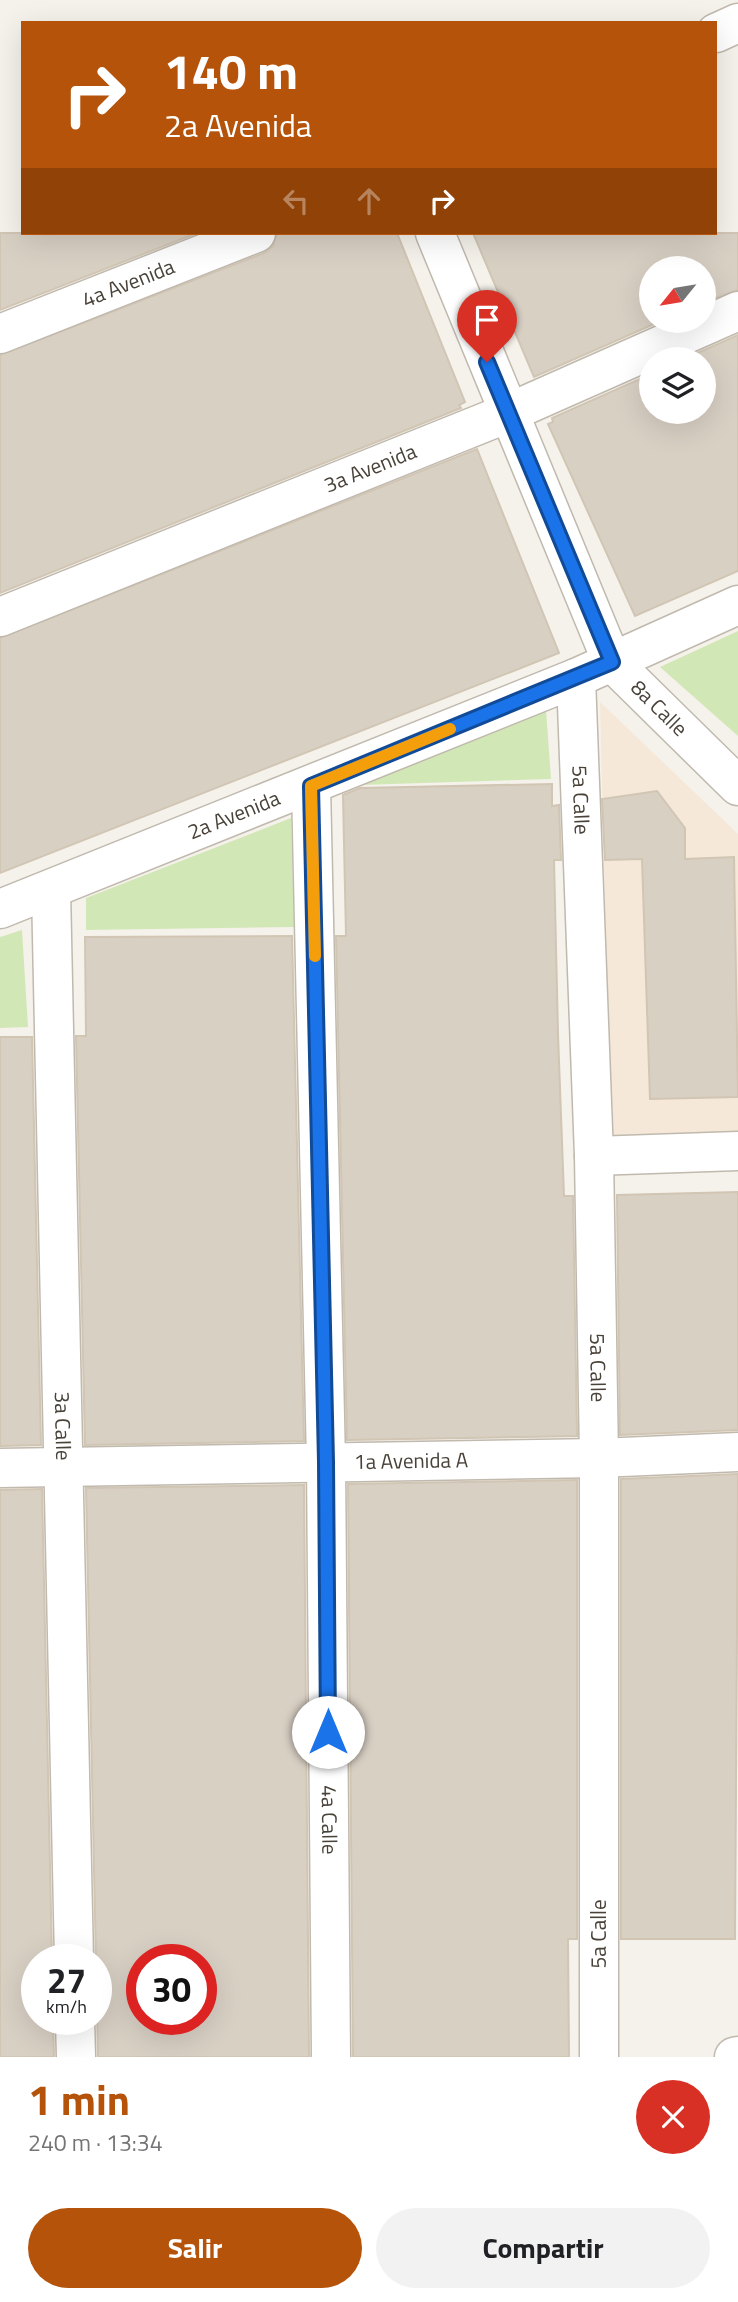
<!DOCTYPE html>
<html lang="es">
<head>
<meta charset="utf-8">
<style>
	:root { --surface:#fff; --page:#f2f2f2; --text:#202124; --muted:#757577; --accent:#b45309 }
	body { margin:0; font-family:"Titillium Web",sans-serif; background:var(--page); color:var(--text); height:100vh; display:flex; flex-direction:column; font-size:26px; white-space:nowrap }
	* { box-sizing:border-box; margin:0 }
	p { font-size:23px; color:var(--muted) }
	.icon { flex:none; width:38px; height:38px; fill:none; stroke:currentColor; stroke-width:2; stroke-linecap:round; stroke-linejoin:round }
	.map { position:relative; height:2057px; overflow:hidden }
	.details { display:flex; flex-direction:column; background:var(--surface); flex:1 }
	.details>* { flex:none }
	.banner { position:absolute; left:21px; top:21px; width:696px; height:214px; border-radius:0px; box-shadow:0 7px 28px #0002; background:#b45309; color:#fff; overflow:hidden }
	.needle { width:46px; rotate:240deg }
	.fabs { position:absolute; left:639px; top:256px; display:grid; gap:14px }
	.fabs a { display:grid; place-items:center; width:77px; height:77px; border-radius:50%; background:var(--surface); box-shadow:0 7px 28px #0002; font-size:35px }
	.speed { position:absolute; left:21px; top:1944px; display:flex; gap:14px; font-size:35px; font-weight:700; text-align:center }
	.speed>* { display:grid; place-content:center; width:91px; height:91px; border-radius:50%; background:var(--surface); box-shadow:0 7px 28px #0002; line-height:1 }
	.speed small { font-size:18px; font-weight:400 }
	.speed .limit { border:10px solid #d22; background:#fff; color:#111 }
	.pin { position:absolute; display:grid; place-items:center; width:60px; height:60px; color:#fff; margin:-72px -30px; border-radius:50% 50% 50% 0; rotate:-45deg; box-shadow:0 0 7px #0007 }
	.pin .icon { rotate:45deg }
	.me { position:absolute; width:77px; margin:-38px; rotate:0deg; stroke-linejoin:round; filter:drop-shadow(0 0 5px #0008) }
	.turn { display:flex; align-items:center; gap:24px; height:147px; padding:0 28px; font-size:32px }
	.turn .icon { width:91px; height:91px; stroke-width:2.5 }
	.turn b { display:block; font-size:49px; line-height:60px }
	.lanes { display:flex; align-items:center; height:66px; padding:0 28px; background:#0003; justify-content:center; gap:35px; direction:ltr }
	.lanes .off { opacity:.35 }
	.round { display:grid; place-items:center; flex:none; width:74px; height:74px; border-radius:37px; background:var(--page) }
	.headline { display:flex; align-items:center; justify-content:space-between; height:119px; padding:0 28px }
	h1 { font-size:42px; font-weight:700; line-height:52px; color:var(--accent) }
	.primary-button { display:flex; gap:14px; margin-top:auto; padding:14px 28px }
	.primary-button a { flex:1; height:80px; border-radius:42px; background:var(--accent); color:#fff; font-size:28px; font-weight:700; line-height:80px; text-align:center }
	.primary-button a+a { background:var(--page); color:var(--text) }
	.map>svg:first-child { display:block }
	.commercial { fill:#f5e8d8 }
	.green { fill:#d2e7b6 }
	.building { fill:#d9d0c4; stroke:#d1c5b4; stroke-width:2; fill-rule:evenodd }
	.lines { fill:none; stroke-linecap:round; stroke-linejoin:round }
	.minor-casing { stroke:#c0b9ae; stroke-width:41 }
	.minor { stroke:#fff; stroke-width:38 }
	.route-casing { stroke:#114b97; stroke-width:18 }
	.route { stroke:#1a73e8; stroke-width:12 }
	.slow { stroke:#f59e0b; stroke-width:12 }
	.labels { text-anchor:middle; stroke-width:5; stroke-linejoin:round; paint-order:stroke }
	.street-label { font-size:21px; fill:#494239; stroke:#fff }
</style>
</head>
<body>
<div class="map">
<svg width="738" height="2057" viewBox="0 0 738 2057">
	<rect width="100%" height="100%" fill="#f5f2eb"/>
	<path class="commercial" d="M600 702 738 834V1137L611 1141Z"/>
	<path class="green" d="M738 631V736L660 667Z
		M546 710 551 779 361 785Z
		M291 818 294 927 86 930V898Z
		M22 930 28 1027 0 1028V937Z"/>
	<path class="building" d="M0 233H197L0 310Z
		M277 233H397L465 402 459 405 461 408 0 593V355L264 253 273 246Z
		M473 233H738V290L704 302V268H651V320H663L534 377Z
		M738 335V571L635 616 548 424 553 422 552 418 651 374V411H704V359H684Z
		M477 449 559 653 0 873V638Z
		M552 784V806L559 805 561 860H554L558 1034 564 1196H573L577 1436 347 1440 336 936H346L343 795 360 788Z
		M657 791 685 828V859L734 857 738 1097 650 1099 642 859 605 860 602 799Z
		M292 936 304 1441 85 1445 76 1036H86L85 937Z
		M0 1037H32L41 1445 0 1446Z
		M738 1192V1430L620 1435 617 1195Z
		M738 1474 735 1939H621V1479Z
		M577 1480V1939H568L569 2057H353L348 1484Z
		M304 1485 309 2057H98L86 1488ZM142 1960H201V2020H142Z
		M42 1489 52 1960H37V2020H53L54 2057H0V1490Z"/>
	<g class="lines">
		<defs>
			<g id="minor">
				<path d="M716 33 738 23"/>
				<path id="s1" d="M435 233 612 662 738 786"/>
				<path id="s2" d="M0 334 256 233"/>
				<path id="s3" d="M0 617 508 413 738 311"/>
				<path id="s4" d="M576 678 594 1156 599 1458V2057"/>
				<path id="s5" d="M311 786 326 1462 331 2057"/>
				<path id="s6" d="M51 890 74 1960"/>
				<path id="s7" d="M0 909 576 678 738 605"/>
				<path d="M594 1156 738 1151"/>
				<path id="s8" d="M0 1468 599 1458 738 1452"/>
				<path d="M75 2020 76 2057"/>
				<path d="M734 2057 738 2056"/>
			</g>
		</defs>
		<use href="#minor" class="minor-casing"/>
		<use href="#minor" class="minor"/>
	</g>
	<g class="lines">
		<defs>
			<path id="route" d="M328 1732 326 1462 311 786 612 662 487 362"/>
		</defs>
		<use href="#route" class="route-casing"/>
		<use href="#route" class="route"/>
		<path class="slow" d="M315 956 311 786 450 729"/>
	</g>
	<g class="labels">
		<g class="street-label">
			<text dy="7" stroke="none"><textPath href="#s2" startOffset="138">4a Avenida</textPath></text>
			<text dy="7" stroke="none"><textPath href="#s3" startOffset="399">3a Avenida</textPath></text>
			<text dy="7" stroke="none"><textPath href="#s1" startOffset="530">8a Calle</textPath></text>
			<text dy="7" stroke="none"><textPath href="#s4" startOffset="122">5a Calle</textPath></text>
			<text dy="7" stroke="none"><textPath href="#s7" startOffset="252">2a Avenida</textPath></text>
			<text dy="7" stroke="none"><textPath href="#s4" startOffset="690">5a Calle</textPath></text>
			<text dy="7" stroke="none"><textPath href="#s6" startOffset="536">3a Calle</textPath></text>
			<text dy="7" stroke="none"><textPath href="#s8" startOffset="411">1a Avenida A</textPath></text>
			<text dy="7" stroke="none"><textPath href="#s5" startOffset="1034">4a Calle</textPath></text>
			<text transform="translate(599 1934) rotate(-90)" y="7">5a Calle</text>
		</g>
	</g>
</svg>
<div class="fabs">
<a><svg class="needle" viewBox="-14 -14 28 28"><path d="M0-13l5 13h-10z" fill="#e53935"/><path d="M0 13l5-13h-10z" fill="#757577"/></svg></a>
<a><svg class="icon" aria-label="layers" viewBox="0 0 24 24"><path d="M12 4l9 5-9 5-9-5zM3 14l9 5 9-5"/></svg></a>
</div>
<div class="speed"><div>27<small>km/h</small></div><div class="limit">30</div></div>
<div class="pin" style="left:487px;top:362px;background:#d93025"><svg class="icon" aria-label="arrive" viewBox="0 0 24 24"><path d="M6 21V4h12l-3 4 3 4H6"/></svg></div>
<svg class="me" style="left:328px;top:1732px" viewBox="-20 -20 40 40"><circle r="19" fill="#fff"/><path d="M0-13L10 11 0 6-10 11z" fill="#1a73e8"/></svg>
<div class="banner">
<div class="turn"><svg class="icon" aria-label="right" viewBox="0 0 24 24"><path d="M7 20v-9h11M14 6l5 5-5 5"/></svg><div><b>140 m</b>2a Avenida</div></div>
<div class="lanes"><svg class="icon off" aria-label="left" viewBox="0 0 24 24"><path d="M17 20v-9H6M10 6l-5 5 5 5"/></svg><svg class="icon off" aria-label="ahead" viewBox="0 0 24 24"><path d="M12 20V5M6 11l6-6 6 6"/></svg><svg class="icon" aria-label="right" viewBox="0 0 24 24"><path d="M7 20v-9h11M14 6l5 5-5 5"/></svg></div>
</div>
</div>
<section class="details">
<div class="headline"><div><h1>1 min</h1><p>240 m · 13:34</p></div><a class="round" style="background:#d93025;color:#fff"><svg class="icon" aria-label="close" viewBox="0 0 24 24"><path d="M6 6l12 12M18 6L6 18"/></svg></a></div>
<div class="primary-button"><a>Salir</a><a>Compartir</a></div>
</section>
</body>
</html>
